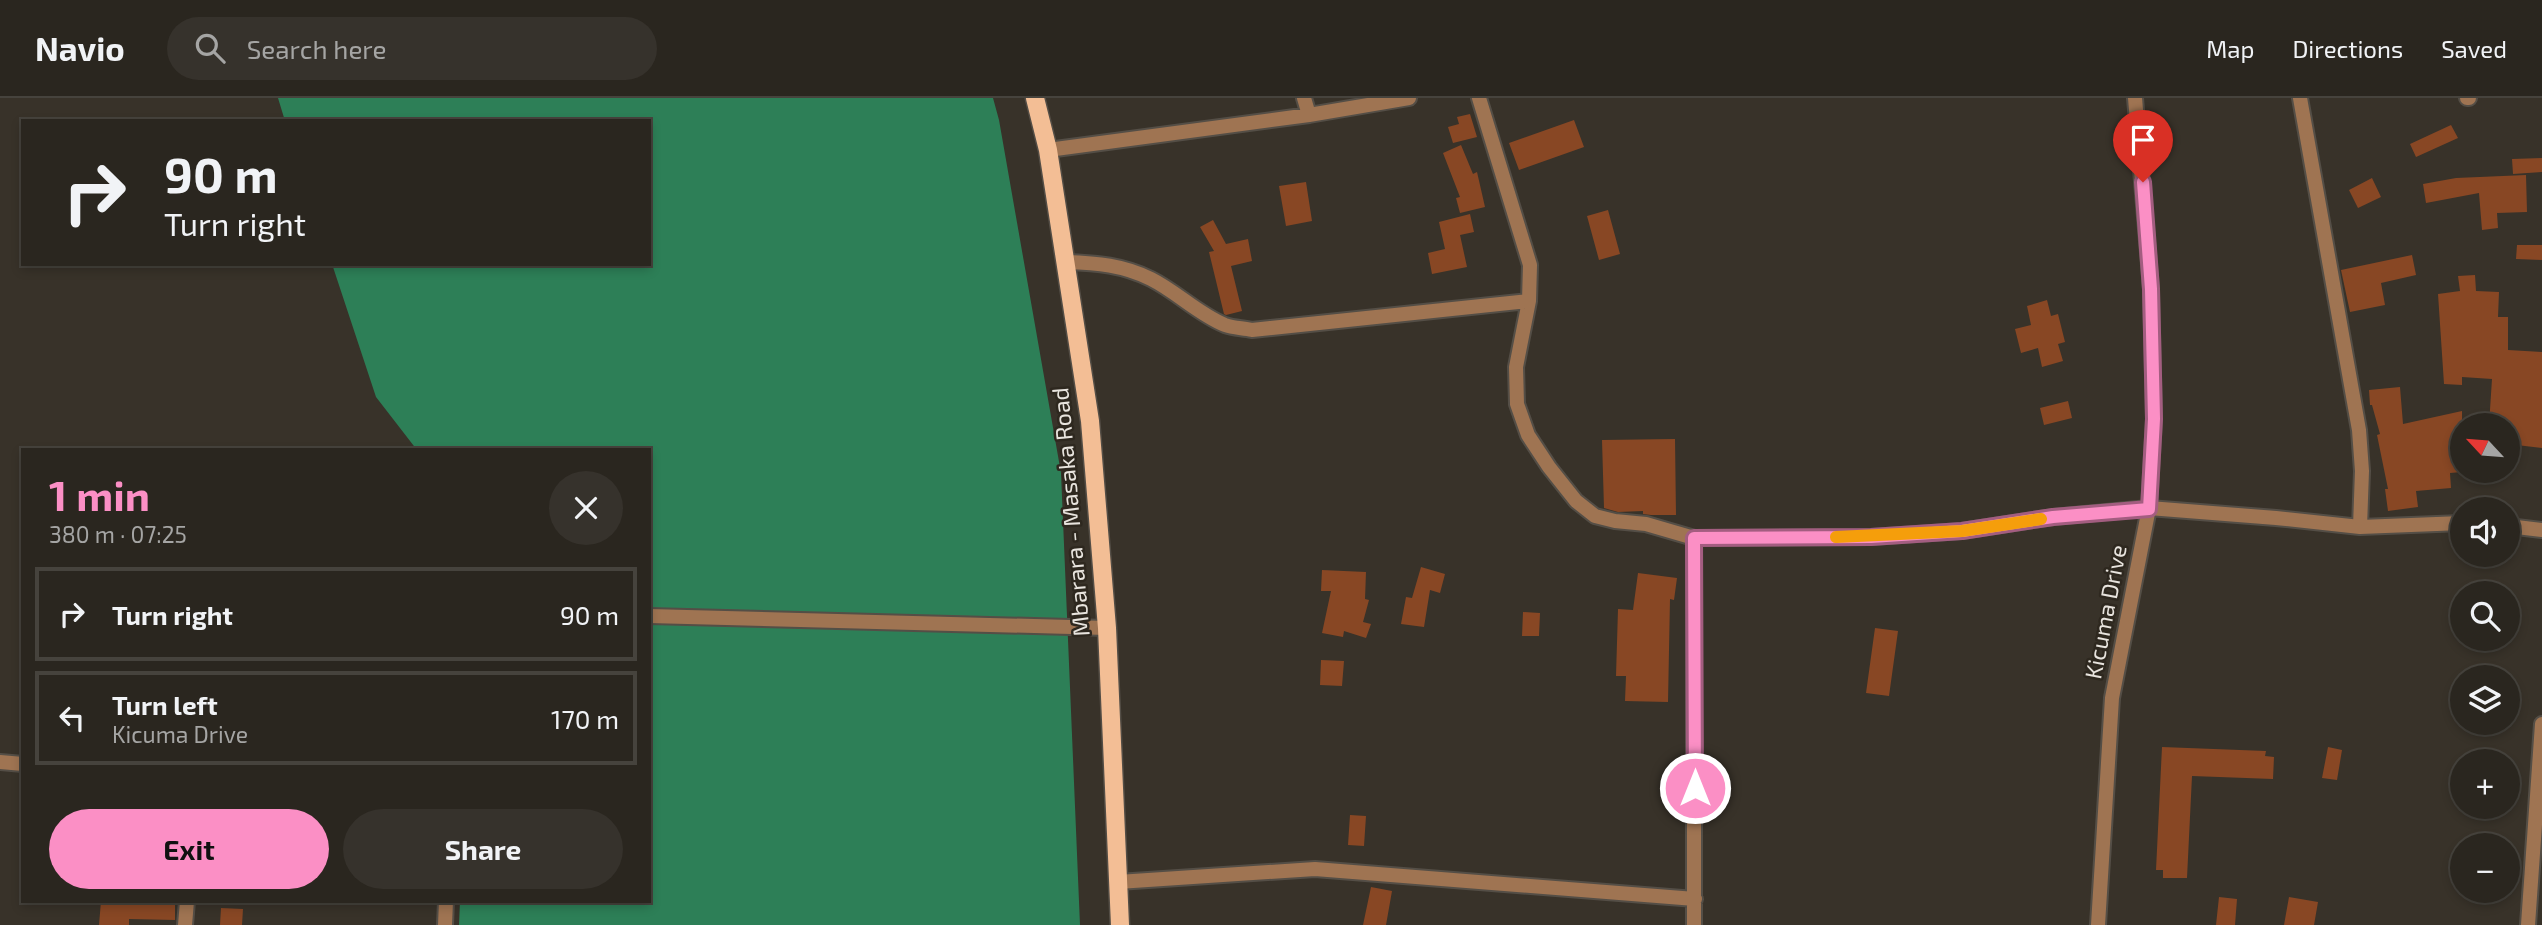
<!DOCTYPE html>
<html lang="en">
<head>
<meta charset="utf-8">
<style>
	:root { --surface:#2a261f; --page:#36322c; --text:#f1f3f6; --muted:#a5a5a4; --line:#46433d; --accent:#fb8fc5 }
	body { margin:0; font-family:"Exo 2",sans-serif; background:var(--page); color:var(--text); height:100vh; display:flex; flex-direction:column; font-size:26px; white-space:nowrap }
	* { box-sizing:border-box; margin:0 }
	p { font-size:23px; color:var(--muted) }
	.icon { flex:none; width:38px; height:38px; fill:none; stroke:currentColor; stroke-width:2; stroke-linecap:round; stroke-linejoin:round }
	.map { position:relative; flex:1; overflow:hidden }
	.drawer { position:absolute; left:21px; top:350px; width:630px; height:455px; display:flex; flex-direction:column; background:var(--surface); border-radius:0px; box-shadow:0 4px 10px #0003,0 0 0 2px var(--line) }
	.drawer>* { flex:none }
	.hud { position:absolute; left:21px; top:21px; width:630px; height:147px; border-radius:0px; box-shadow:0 4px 10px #0003,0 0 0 2px var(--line); background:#2a261f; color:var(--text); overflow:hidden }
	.needle { width:46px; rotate:296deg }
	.controls { position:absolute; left:2450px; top:315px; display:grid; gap:14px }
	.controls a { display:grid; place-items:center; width:70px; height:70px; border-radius:50%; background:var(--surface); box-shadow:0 4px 10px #0003,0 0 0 2px var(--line); font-size:35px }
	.pin { position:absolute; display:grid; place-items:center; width:60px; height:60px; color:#fff; margin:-72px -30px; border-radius:50% 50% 50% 0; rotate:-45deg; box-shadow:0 0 7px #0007 }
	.pin .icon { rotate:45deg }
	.me { position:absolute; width:77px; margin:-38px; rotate:0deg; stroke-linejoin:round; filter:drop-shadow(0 0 5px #0008) }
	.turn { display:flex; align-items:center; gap:24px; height:147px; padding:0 28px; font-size:32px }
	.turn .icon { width:91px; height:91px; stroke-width:2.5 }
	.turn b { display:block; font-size:49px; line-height:60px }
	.round { display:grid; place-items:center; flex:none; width:74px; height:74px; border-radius:37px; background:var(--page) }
	.summary { display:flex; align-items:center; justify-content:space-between; height:119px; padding:0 28px }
	h1 { font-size:42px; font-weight:700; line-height:52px; color:var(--accent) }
	.action { display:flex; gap:14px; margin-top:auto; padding:14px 28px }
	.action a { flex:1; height:80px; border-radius:42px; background:var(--accent); color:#111; font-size:28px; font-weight:700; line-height:80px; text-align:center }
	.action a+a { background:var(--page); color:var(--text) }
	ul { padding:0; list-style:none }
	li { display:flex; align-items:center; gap:21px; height:94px; margin:0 14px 10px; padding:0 14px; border:4px solid var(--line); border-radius:0px }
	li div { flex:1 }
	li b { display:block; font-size:26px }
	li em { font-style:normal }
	header { display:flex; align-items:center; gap:42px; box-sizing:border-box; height:98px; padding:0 35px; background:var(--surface); border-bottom:2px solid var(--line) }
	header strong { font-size:33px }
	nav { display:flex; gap:38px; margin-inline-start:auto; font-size:24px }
	.search { width:490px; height:63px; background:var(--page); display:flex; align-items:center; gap:18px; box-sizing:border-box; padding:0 24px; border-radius:38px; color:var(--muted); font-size:26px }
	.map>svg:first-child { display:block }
	.forest { fill:#2d7f57 }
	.building { fill:#884724 }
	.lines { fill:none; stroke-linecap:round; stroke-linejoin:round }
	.minor-casing { stroke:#544e46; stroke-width:18 }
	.primary-casing { stroke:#544e46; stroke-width:21 }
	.minor { stroke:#9f7452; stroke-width:14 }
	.primary { stroke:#f3be95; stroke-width:18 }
	.route-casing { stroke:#a35d80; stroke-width:18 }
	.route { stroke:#fb8fc5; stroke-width:12 }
	.slow { stroke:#f59e0b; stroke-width:12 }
	.labels { text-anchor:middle; stroke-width:5; stroke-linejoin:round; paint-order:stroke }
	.street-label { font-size:23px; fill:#e8e4de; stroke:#2e281f }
</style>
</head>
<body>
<header>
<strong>Navio</strong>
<div class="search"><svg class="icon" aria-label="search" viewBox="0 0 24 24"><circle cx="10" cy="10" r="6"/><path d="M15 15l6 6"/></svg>Search here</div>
<nav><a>Map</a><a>Directions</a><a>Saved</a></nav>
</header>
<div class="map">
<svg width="2542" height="827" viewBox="0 0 2542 827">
	<rect width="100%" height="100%" fill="#383229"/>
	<path class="forest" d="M278 0H993L999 22 1061 375 1080 827H459L460 803H649V352H417L376 299 332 166H649V23H285Z"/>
	<path class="building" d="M1470 16 1477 39 1453 45 1448 29 1459 26 1457 19Z
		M1574 22 1584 49 1519 72 1509 45Z
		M2451 27 2458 40 2416 59 2410 46Z
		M1461 47 1473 76 1477 74 1485 109 1460 115 1456 100 1460 99 1443 55Z
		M2542 60V74L2513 76 2512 61Z
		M2526 77 2527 114 2497 115 2498 130 2482 132 2479 95 2426 105 2423 86 2456 80Z
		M2372 80 2381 99 2358 110 2349 92Z
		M1306 84 1312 123 1286 128 1279 88Z
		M1608 112 1620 156 1599 162 1587 118Z
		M1470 116 1474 134 1460 137 1467 169 1432 176 1428 155 1445 151 1439 124Z
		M1213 122 1226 146 1248 141 1252 163 1231 168 1242 213 1226 217 1224 216 1209 154 1214 153 1200 129Z
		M2517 147H2542V162L2516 161Z
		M2412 157 2416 177 2381 185 2385 207 2350 214 2341 172Z
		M2475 177 2476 193 2499 194 2498 219H2508V252L2542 254V350L2508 346V327H2489L2492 281 2462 279V287L2444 286 2438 196 2460 193 2458 178Z
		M2047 202 2051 218 2058 216 2065 244 2058 246 2063 263 2042 269 2038 250 2021 255 2015 231 2031 227 2027 208Z
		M2400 289 2403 326 2462 313V374L2450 375 2451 390 2416 393 2418 409 2388 413 2385 391H2388L2377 337 2380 336 2372 307H2370L2369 292Z
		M2068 303 2072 320 2044 327 2040 310Z
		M1675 341 1676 417H1651L1643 416V413L1618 414 1604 410 1602 342Z
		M1421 469 1445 476 1440 495 1430 492 1424 529 1401 526 1406 499 1412 500Z
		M1322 472 1366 474 1365 501 1369 502 1363 524 1371 526 1366 540 1344 533 1343 539 1322 535 1331 493H1321Z
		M1638 475 1677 480 1674 502 1670 501 1668 604 1625 603 1626 578H1616L1618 511 1633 512Z
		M1523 514 1540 515 1539 538H1522Z
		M1875 530 1898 533 1889 598 1866 595Z
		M1321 562 1344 563 1342 588 1320 587Z
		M2162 649 2266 653 2265 658 2274 659 2273 681 2192 678 2187 780H2163V772H2156Z
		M2328 649 2342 652 2337 682 2322 680Z
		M1350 717 1366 718 1364 748 1348 747Z
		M1371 789 1392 793 1386 827H1363Z
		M2219 799 2237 801 2235 827H2216Z
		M2289 799 2318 804 2314 827H2284Z
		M101 803H175V822L129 821V827H99Z
		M221 810 243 811 242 827H220Z"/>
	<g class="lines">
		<defs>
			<path id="minor" d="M1304 0 1309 17
				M1479 0 1530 167 1529 203 1516 269 1517 306 1528 337 1549 369 1576 403 1595 418 1615 423 1646 426 1694 440 1871 439 1962 433 2053 419 2149 410 2276 420 2360 429 2462 425
				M2300 0 2359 332 2362 373 2360 429
				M2467 0H2469
				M1048 52 1309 17 1409 0
				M1066 164C1097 165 1123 167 1151 181 1177 194 1198 216 1225 227 1233 230 1243 230 1252 232L1529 203
				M2508 428 2542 432
				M1694 440V827
				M649 518 1107 530
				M0 664 23 666
				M1118 784 1315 771 1695 801
				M185 827 187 803
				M445 827 446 803
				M2098 827 2112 600 2149 410 2154 321 2151 191 2135 0
				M2528 827 2542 626"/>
			<path id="primary" d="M1035 0 1048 52 1090 323 1107 530 1120 827"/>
		</defs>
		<use href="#minor" class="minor-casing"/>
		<use href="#primary" class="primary-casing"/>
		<use href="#minor" class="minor"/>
		<use href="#primary" class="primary"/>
	</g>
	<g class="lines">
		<defs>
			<path id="route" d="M1695 690 1694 440 1871 439 1962 433 2053 419 2149 411 2154 321 2151 191 2143 84"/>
		</defs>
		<use href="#route" class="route-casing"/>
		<use href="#route" class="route"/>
		<path class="slow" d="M1836 439 1962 433 2041 421"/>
	</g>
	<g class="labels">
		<g class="street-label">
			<text transform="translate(1071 414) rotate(-95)" y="8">Mbarara - Masaka Road</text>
			<text transform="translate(2106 514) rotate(-79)" y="8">Kicuma Drive</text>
		</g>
	</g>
</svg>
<div class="controls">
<a><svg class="needle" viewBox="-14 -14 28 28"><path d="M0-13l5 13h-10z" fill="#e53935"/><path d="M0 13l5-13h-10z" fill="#a5a5a4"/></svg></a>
<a><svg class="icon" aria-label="sound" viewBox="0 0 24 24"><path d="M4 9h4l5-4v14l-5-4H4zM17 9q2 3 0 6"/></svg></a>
<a><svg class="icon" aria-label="search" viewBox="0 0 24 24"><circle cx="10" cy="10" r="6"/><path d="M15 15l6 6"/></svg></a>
<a><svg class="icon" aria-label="layers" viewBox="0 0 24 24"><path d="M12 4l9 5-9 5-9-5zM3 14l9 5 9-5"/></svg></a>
<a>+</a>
<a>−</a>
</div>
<div class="pin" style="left:2143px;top:84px;background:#d93025"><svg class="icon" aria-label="arrive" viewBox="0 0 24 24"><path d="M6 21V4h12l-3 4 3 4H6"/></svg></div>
<svg class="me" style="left:1695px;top:690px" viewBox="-20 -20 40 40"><circle r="17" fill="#fb8fc5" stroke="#fff" stroke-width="3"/><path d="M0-11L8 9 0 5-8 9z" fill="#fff"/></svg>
<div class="hud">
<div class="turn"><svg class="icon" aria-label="right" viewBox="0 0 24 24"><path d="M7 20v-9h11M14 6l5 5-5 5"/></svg><div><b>90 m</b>Turn right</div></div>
</div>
<section class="drawer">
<div class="summary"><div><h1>1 min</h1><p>380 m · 07:25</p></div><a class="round"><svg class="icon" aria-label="close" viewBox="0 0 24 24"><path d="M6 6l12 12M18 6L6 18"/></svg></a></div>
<ul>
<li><svg class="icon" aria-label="right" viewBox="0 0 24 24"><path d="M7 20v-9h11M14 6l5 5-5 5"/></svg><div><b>Turn right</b></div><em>90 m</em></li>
<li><svg class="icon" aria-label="left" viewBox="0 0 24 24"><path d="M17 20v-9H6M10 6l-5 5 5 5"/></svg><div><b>Turn left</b><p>Kicuma Drive</p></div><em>170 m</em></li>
</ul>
<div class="action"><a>Exit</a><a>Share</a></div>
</section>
</div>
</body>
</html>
